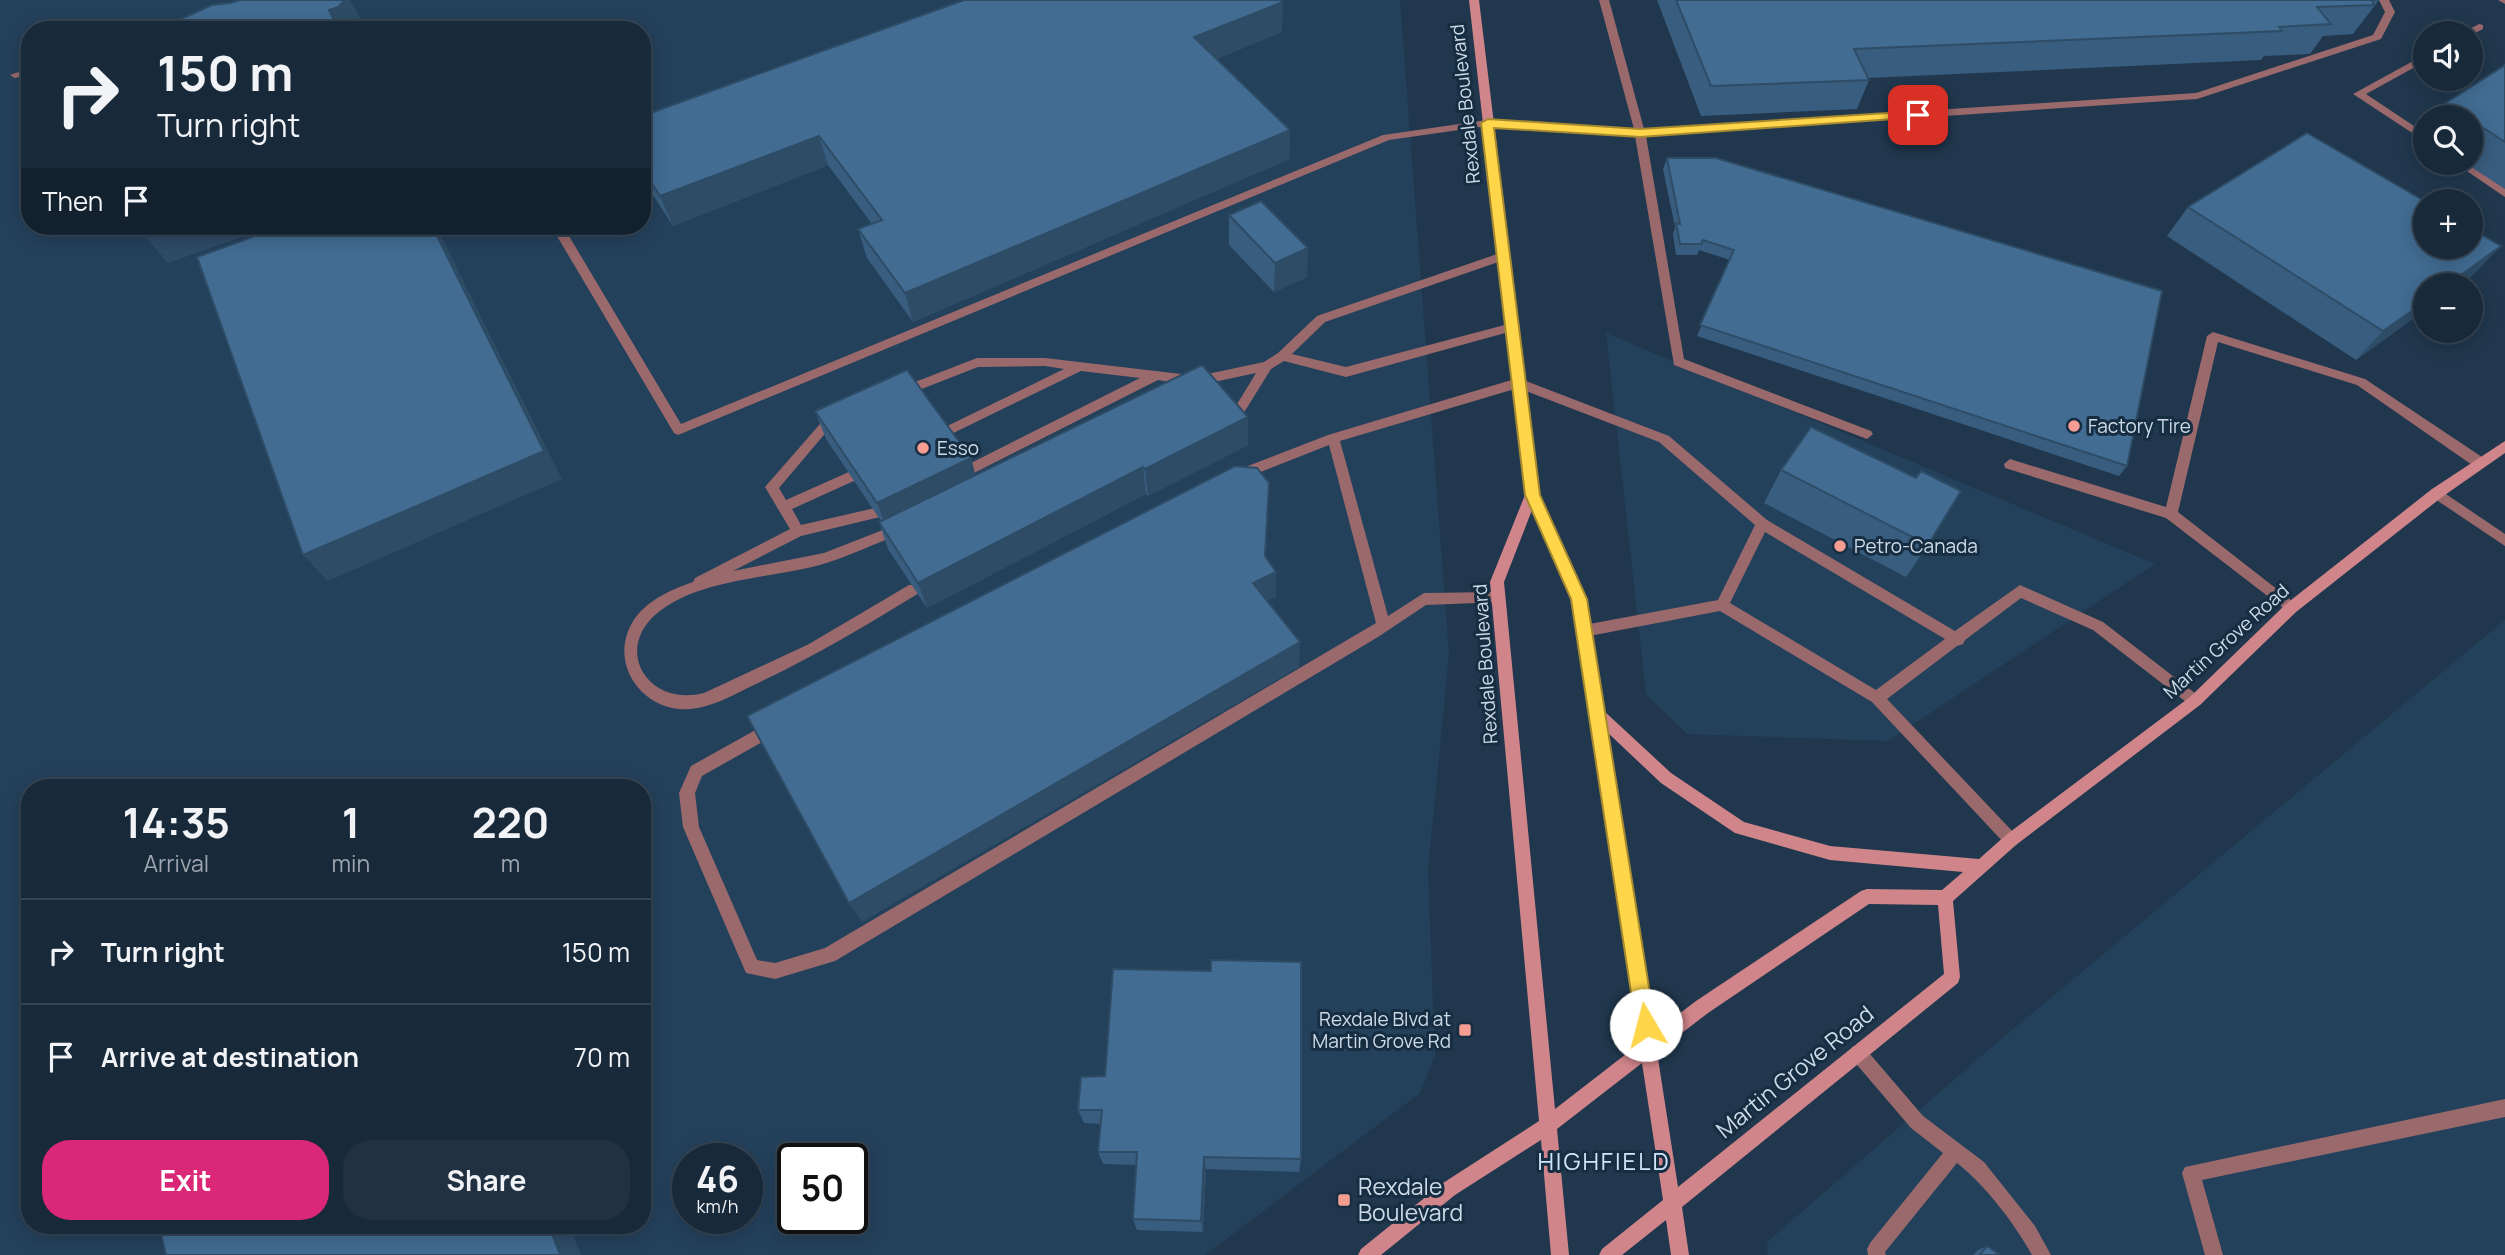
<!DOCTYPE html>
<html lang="en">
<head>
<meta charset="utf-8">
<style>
	:root { --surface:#18293a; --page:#213142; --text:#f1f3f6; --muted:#9fa6af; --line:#364554; --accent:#db2777 }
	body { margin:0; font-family:Manrope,sans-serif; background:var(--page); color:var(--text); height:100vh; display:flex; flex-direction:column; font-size:26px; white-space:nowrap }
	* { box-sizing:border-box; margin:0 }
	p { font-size:23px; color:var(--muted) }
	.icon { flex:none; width:38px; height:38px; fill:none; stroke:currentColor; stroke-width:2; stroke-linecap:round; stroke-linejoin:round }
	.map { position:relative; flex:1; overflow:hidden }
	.side { position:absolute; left:21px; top:779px; width:630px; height:455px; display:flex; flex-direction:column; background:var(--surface); border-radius:28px; box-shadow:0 4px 18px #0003,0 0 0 2px var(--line) }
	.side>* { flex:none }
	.hud { position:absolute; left:21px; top:21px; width:630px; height:214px; border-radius:28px; box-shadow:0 4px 18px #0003,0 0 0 2px var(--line); background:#18293a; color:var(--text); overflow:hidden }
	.buttons { position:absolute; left:2413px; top:21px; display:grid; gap:14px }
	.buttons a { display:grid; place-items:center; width:70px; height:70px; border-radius:50%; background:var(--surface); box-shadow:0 4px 18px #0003,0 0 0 2px var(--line); font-size:35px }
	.speed { position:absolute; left:672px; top:1143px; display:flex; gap:14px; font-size:35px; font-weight:700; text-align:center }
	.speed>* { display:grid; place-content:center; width:91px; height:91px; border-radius:50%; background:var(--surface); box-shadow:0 4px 18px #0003,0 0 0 2px var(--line); line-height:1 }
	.speed small { font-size:18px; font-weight:400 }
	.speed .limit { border:4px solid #111; border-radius:10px; background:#fff; color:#111 }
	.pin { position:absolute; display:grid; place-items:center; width:60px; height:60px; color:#fff; margin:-30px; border-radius:14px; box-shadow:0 4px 10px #0006 }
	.me { position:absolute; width:77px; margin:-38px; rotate:352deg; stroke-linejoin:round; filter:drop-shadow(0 0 5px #0008) }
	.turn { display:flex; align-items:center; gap:24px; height:147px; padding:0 21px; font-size:32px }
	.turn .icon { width:91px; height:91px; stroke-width:2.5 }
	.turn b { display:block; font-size:49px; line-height:60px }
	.then { display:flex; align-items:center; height:66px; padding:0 21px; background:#0003; gap:14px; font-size:26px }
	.eta { display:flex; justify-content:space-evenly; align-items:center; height:119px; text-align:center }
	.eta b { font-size:42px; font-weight:700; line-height:49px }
	.button { display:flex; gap:14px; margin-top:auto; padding:14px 21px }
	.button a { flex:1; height:80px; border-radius:28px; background:var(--accent); color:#fff; font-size:28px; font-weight:700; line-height:80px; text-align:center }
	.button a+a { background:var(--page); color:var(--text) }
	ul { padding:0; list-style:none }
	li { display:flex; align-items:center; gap:21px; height:105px; padding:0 21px; border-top:2px solid var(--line) }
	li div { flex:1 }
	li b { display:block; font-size:26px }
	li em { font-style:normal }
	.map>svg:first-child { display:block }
	.built { fill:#24415b; fill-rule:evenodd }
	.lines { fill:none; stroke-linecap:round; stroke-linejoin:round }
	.lane { fill:#99696c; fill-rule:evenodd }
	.street { fill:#99696c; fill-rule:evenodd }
	.secondary { fill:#d0858a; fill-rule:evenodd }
	.wall { fill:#395d7e }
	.shaded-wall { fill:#2e4c66 }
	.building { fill:#426c92; stroke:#2e4c66; stroke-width:2 }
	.route { fill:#ffd54a; stroke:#a68a30; stroke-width:2 }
	.poi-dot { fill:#f59c93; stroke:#162d42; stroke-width:2.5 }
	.labels { text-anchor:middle; stroke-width:6; stroke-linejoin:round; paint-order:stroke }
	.street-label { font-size:19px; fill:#cddbe8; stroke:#162d42 }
	.poi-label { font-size:19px; fill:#cddbe8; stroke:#162d42; text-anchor:start }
	.near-street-label { font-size:23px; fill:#cddbe8; stroke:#162d42 }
	.near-poi-label { font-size:23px; fill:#cddbe8; stroke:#162d42; text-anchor:start }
	.near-neighbourhood-label { font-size:24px; letter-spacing:2px; fill:#cfe5fb; stroke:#162d42 }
</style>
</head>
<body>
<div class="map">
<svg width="2505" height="1255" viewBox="0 0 2505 1255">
	<rect width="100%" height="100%" fill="#20374d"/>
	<path class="built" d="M0 0H1400L1449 654 1428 870 1435 1056 1420 1093 1205 1255H0ZM30 30H642V226H30ZM30 788H642V1225H30ZM688 1158H747V1218H688ZM793 1158H852V1218H793Z
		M1606 333 2155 564 1888 741 1687 734 1646 694Z
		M2505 620V1255H1768L1766 1243 1994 1045Z"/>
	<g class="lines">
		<path class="lane" d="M1599 0H1609L1644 129 2196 93 2373 35 2385 12 2379 0H2389L2395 12 2381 39 2197 99 1646 136 1684 359 1871 431 1873 434 1867 439 1674 365 1635 136 1487 126 1389 140 678 435 674 433 551 226H563L681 424 1383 135 1487 120 1634 129Z
			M2498 0H2505V4Z
			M2479 24 2483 25V29L2471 35 2462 33Z
			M2426 54V61L2366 94 2426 134V142L2353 94Z
			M30 68V74L15 78 10 75Z
			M2455 163H2467L2505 188V197Z
			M1503 252 1509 256 1507 259 1325 322 1292 354 1346 367 1512 323 1518 327 1516 330 1346 377 1284 361 1271 369 1235 427 1231 429 1225 424 1256 373 1195 386 1158 380 968 476 962 471 963 467 1140 378 1081 371 941 439 935 434 937 431 1064 369 1045 366 978 367 901 397 895 392 897 389 977 358H1045L1198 376 1264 362 1278 353 1317 316Z
			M2213 332 2365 379 2485 459 2486 463 2480 468 2475 467 2357 385 2218 342 2178 512 2296 604 2298 608 2296 612 2291 614 2166 518 2005 468 2004 464 2010 459 2166 507 2207 336Z
			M1518 378 1669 436 1767 520 1955 631 2020 585 2103 622 2200 697 2202 701 2200 705 2195 707 2190 705 2093 630 2021 598 1965 640 1963 644 1957 646 1887 699 2016 835 2019 840 2016 845 2011 847 2006 845 1872 702 1720 611 1584 637 1579 635 1577 631 1579 627 1584 625 1718 600 1755 525 1659 442 1518 388 1340 441 1388 616 1424 593 1498 592 1503 594 1505 598 1503 602 1426 605 1378 637 835 961 775 979 746 973 683 827 679 793 691 766 768 723 773 722 778 723 780 728 778 733 702 776 695 793 699 827 757 960 775 963 825 948 1376 623 1329 445 1240 480 1234 475 1235 471 1328 435ZM1765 532 1945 639 1876 690 1730 603Z
			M837 416 843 421 841 424 828 430 779 488 786 500 851 471 858 476 856 480 792 509 801 525 875 508 882 513 880 517 801 536 733 571 824 553 898 524 903 525 905 529 903 533C876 543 850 556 823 564 771 579 697 578 655 615 614 652 649 707 704 693L809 644 909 585H919L921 589 919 593C867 625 815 656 760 682 738 692 715 707 690 709 644 713 608 665 632 623 645 601 670 590 693 582L695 578 790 529 765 487 820 424Z
			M2437 488 2505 534V546L2432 497 2430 493Z
			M1858 1045 1864 1047 1923 1116 1984 1162 2035 1226 2051 1255H2032C2015 1224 1985 1185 1957 1163L1885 1252 1886 1255H1868L1867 1249 1870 1243 1943 1153 1911 1128 1852 1059 1850 1053 1852 1047Z"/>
		<path class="street" d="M2505 1099V1117L2202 1180 2223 1255H2205L2182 1173 2185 1167Z"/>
		<path class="secondary" d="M1469 0H1479L1539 495 1586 599 1603 710 1671 773 1744 822 1830 846 1979 859 2006 835 2190 697 2286 604 2432 489 2505 441V453L2442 497 2296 612 2200 705 2016 845 1953 901 1960 977 1958 983 1682 1207 1689 1255H1671L1666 1220 1622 1255H1599L1602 1249 1663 1200 1642 1063 1557 1129 1569 1255H1551L1541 1140 1455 1195 1381 1255H1358L1361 1249 1443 1183 1539 1121 1490 582 1525 495ZM1532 510 1572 599 1639 1044 1555 1109 1504 582ZM1607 732 1661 783 1735 833 1830 860 1963 872 1942 890 1867 889 1861 891 1696 1001 1654 1033ZM1869 904 1938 905 1944 974 1678 1187 1657 1052 1708 1013Z"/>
	</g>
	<path class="wall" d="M1657 0H2379L2353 34 2323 36 2310 54 2264 56 2261 60 1868 78 1869 80 1857 109 1701 116Z
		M1282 32 1216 59 1290 130 1289 159 913 322 867 258 858 229 872 224 828 165 673 226 642 178V116Z
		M2505 65V189L2465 163H2471V117H2434L2446 103Z
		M2426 127V136L2421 133Z
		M1667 158 2127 466 2119 476 1697 336 1730 260 1699 250 1697 255H1676L1673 234 1675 227 1663 169Z
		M2188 207 2473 275 2356 360 2167 236Z
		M1229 215 1307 277 1274 292 1229 245Z
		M815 411 971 458 975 475 1248 445 1148 496 1146 494 927 608 888 549 879 522 881 521 826 439Z
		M1781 470 1928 545 1906 577 1764 503Z
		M1081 1077 1301 1159 1299 1172 1206 1169 1203 1232 1137 1230 1133 1219 1137 1165 1103 1164 1098 1152 1101 1124 1084 1123 1078 1110Z
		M1987 1246 2000 1255H1973L1978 1250Z"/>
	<path class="shaded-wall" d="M345 0H350L365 27 362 30H339L329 10Z
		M1283 2 1282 32 1195 67 1194 37Z
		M1290 130 1289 159 913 322 905 293Z
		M819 136 828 165 673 226 660 196Z
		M168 226H273L168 263 143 234Z
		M432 226H436L562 479 328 581 303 555Z
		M2501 246 2473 275 2458 285H2447Z
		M1308 248 1307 277 1274 292 1275 263Z
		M2426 301V309L2356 360 2383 331Z
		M1248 417V445L1148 496 1145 469Z
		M971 458 978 485 887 530 877 503Z
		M1143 467 1146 494 927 608 918 583Z
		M1269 483 1265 577 1276 572V597L1253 608V583L1265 556Z
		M1300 642 1299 667 862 922 849 903Z
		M1204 1157 1206 1169 1203 1232 1201 1221Z
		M549 1225H569L581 1255H560Z"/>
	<path class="building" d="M241 0H345L338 7 329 10 339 30H143L183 18 212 5 230 3Z
		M964 0H1280L1283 2 1194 37 1290 130 905 293 858 229 882 220 819 136 660 196 642 169V116Z
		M1676 0H2378H2371L2375 5 2317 7 2331 24 2279 27 2282 31 1854 49 1869 80 1711 86Z
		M2505 65V142L2471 120V117H2467L2446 103Z
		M2307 133 2426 202V247H2471V229L2501 246 2447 285H2426V301L2383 331 2188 207Z
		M1667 158H1716L2162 291 2127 466 1700 325 1734 250 1703 240 1701 244H1680L1676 223 1680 224Z
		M1261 201 1308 248 1275 263 1229 215Z
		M140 226H168L143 234Z
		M283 226H432L544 451 303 555 197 257Z
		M1202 365 1248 417 1145 469 1143 467 918 583 879 522Z
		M907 370 971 458 877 503 815 411Z
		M1811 427 1916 478 1921 471 1961 491 1928 545 1781 470Z
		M1235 466 1257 468 1269 483 1265 556 1276 572 1253 583 1300 642 849 903 747 716Z
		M1211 960 1301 962V1159L1204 1157 1201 1221 1133 1219 1137 1152H1098L1102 1110H1078L1081 1077 1105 1076 1113 969 1211 971Z
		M159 1225H549L560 1255H166Z
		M1987 1246 2000 1255H1980Z"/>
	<path class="route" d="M1918 111 1924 115 1922 117 1640 137 1494 128 1540 495 1587 599 1655 1025 1652 1032 1646 1035 1639 1032 1636 1025 1571 599 1525 495 1481 123 1488 119 1640 129Z"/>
	<g class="poi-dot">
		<circle cx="2074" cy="426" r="7"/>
		<circle cx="923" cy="448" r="7"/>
		<circle cx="1840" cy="546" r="7"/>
		<rect x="1458" y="1023" width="14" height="14" rx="3.5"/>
		<rect x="1337" y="1193" width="14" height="14" rx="3.5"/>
	</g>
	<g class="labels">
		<g class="street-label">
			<text transform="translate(1465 104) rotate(-96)" y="7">Rexdale Boulevard</text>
			<text transform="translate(2226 641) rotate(-42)" y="7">Martin Grove Road</text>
			<text transform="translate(1485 664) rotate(-94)" y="7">Rexdale Boulevard</text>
		</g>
		<g class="poi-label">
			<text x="2088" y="433">Factory Tire</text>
			<text x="937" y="455">Esso</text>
			<text x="1854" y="553">Petro-Canada</text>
			<text x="1451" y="1026" text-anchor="end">Rexdale Blvd at<tspan x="1451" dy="22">Martin Grove Rd</tspan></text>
		</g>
		<g class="near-street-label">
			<text transform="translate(1795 1072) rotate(-39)" y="8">Martin Grove Road</text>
		</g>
		<g class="near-poi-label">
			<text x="1358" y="1195">Rexdale<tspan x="1358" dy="26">Boulevard</tspan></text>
		</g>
		<g class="near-neighbourhood-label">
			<text x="1604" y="1170">HIGHFIELD</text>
		</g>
	</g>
</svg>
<div class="buttons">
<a><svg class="icon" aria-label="sound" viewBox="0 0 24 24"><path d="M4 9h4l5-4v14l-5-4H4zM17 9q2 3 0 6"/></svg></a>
<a><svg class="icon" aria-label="search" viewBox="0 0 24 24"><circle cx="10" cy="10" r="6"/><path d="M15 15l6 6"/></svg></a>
<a>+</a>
<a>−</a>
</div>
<div class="speed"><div>46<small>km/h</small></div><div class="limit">50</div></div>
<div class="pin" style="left:1918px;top:115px;background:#d93025"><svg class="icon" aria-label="arrive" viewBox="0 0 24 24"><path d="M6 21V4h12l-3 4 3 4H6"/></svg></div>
<svg class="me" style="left:1646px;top:1025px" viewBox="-20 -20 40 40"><circle r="19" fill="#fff"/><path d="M0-13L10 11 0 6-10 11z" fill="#ffd54a"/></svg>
<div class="hud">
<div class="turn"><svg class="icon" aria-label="right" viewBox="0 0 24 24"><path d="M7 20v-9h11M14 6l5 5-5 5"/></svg><div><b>150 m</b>Turn right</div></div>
<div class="then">Then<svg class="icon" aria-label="arrive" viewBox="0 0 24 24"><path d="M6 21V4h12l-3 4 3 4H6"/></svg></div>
</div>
<section class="side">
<div class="eta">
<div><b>14:35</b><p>Arrival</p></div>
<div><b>1</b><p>min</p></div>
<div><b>220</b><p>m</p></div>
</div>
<ul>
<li><svg class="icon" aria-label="right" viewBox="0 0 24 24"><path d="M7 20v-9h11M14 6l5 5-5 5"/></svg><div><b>Turn right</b></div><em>150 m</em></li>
<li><svg class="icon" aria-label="arrive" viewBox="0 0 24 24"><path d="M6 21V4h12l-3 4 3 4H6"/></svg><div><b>Arrive at destination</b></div><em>70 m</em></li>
</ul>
<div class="button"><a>Exit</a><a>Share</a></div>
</section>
</div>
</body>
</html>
